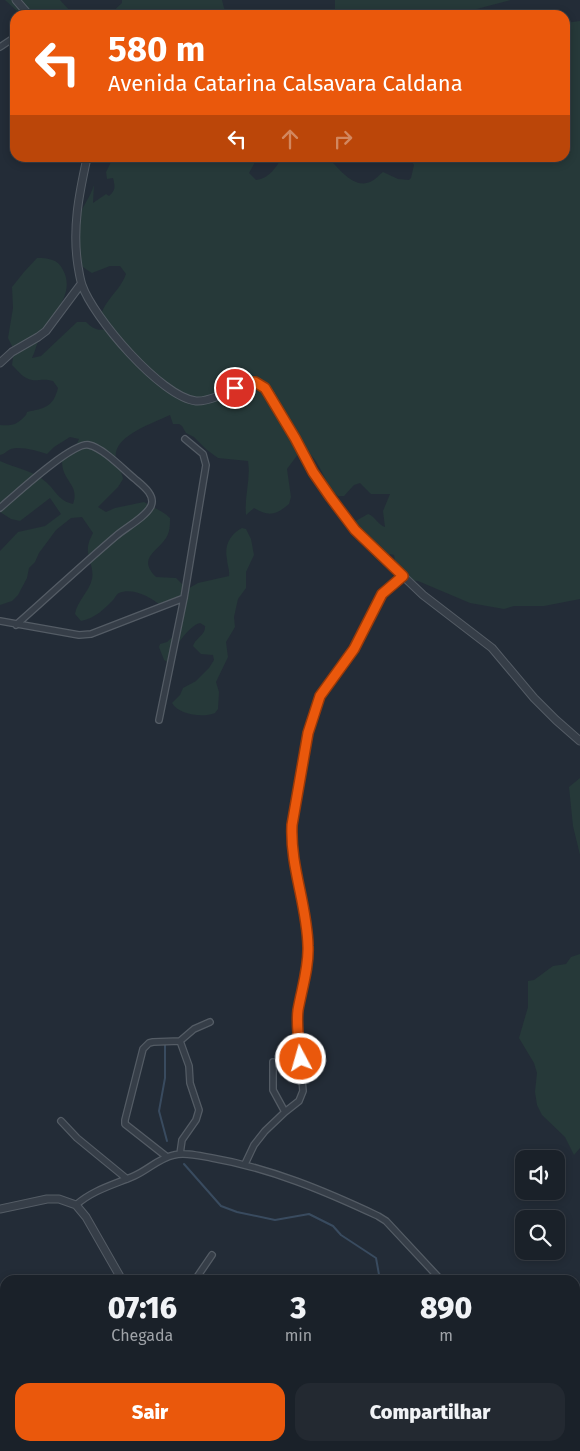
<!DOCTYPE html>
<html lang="pt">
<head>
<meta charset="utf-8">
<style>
	:root { --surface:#1a2129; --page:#232931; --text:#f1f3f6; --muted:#9fa3a8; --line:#383e46; --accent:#ea580c }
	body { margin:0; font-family:"Fira Sans",sans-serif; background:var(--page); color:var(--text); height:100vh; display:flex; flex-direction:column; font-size:19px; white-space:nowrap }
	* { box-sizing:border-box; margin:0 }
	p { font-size:16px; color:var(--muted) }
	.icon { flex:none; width:28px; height:28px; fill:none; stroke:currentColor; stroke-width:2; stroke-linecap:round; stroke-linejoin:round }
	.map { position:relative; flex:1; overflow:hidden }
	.panel { position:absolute; left:0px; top:1275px; width:580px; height:176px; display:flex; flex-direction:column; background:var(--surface); border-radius:15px 15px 0 0; box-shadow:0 2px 8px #0003,0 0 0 1px var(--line) }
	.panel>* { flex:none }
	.guide { position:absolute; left:10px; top:10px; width:560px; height:152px; border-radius:15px; box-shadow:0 2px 8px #0003,0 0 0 1px var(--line); background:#ea580c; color:#fff; overflow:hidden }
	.fabs { position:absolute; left:515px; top:1150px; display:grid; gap:10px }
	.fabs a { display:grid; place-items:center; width:50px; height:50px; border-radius:10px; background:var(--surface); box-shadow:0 2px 8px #0003,0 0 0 1px var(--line); font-size:25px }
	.pin { position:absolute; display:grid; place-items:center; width:42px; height:42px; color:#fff; margin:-21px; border:2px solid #fff; border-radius:50%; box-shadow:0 1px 5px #0007 }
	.me { position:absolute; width:55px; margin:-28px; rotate:354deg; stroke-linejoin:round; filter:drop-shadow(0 0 4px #0008) }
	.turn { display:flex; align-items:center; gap:18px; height:105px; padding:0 15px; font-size:22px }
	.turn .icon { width:65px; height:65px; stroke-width:2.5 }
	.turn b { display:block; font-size:35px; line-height:42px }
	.lanes { display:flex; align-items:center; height:48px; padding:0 15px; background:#0003; justify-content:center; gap:25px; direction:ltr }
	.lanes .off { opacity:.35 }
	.eta { display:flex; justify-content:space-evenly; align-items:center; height:85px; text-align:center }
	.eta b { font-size:30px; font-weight:800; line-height:35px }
	.cta { display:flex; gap:10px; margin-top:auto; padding:10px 15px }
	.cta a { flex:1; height:58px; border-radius:15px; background:var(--accent); color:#fff; font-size:20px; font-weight:800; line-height:58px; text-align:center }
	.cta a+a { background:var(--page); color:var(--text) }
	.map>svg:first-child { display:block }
	.green { fill:#263939 }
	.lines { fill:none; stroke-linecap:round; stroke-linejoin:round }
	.stream { stroke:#394b5f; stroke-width:2 }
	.minor-casing { stroke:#545c65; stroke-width:8 }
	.tertiary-casing { stroke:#545c65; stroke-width:9 }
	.minor { stroke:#363e48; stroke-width:5.5 }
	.tertiary { stroke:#363e48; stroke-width:7 }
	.route-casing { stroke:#983908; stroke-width:12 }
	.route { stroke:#ea580c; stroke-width:9 }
</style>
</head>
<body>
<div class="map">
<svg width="580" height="1451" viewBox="0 0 580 1451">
	<rect width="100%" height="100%" fill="#232c37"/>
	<path class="green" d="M5 0H60L71 12 82 15H17V11Z
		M122 0H222L224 8 228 15H109L122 3Z
		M335 0H511L469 11 464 15H335Z
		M580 21V599L544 606H514L504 609 470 603 418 581 398 579C394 573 396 563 394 555L390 554 386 562 379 561 374 557 371 549 352 523 368 514C376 517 378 525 385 527L383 511 390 494H371L360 483 354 485 344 496H338C322 483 322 458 302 449L287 469 291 497 289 504C276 515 269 517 254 508L246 515C244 497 251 479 248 461L218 458 207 450 194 437 186 433 182 426 179 424H173L170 415C152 424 111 436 116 460 117 467 122 471 123 479L118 487 98 507 106 512 115 508 144 502C153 508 162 510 170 518 170 525 170 532 166 538 157 552 137 558 156 577L176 578 184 586V591L198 583 229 576C230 570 227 565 227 559 224 546 230 534 242 528L246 529 251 539 254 555 246 572V588L238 599 234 617 235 627 226 642 228 657 216 682 219 692 218 709 215 713C203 718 179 715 172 703L180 695 183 688 196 681 209 668 214 660 213 655 201 654 193 646C195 638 206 635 205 626L200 623C188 626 173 650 167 662L164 660 159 647 160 644 167 642 177 633 179 625 185 612V598L160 605C151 597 132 587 119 593 117 594 115 597 114 599 104 609 96 618 81 621L75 614C77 601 89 592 92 579 94 569 89 561 88 552 87 545 90 539 93 533L82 517 71 518 56 530 39 553 35 562 29 568 27 578 18 595 12 601 0 605V551L18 532 45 526 61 514 50 498 20 521 11 519 0 512V461C15 468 34 471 46 482 56 491 59 501 73 504 80 484 62 482 62 461L75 448 79 439 70 437 54 447 47 454C37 451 21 446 11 449 6 451 5 454 0 455V425C12 426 17 425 26 415L27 412C44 408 53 408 58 388L53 381C43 378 39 381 32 380 24 379 18 371 12 365L14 350 8 338 13 308 12 287 24 272 37 258C48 258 58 259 63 270 77 295 48 319 39 340 36 345 35 352 32 358L41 356 77 322H86C93 329 99 332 109 328L100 318C105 299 120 291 126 274L120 266H110L92 273C71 262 68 242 77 220 82 207 90 198 94 185L93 203 106 194 109 196C116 190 115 186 113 178L107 179 106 172 113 158H255L254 164 249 173 256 180C270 178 275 168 282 158H328C339 168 353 189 370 182 375 180 379 175 383 172L398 179 409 180 411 178 414 165 411 161H402L403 158H565V23Z
		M580 778V855L573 826 569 787Z
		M580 954V1148L574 1155 565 1137 542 1115 537 1105 535 1092 537 1073 534 1063 519 1038 528 1007V981L534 980 553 966 566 964 571 957Z"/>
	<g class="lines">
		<path class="stream" d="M165 1044V1078L159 1111 167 1141
			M184 1164 221 1206 237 1212 275 1220 309 1214 333 1226 341 1235 376 1258 380 1280
			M527 1446 528 1451"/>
		<defs>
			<path id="minor" d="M0 47 15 37
				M0 508C14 496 73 441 89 445 103 448 123 469 135 479 142 485 156 495 151 506 146 517 125 528 116 536 82 565 50 595 16 625
				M0 621 79 635 91 634 184 598
				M159 720 184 598 206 465 203 454 185 439
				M180 1041 189 1066 190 1083 199 1110 196 1120 182 1140 180 1154
				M273 1062V1090L285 1112
				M61 1121 77 1138 127 1179
				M167 1157 125 1124V1120L143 1049 149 1043 153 1042 180 1041 194 1029 210 1022
				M245 1164 254 1145 265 1131 285 1112 299 1101 303 1091 297 1020 307 966 308 947 301 894 292 854V825L307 733 320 696 354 649 382 594 403 576
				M76 1205C93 1190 113 1185 134 1176 148 1170 159 1158 174 1155 186 1152 200 1156 212 1158 270 1168 325 1191 378 1216L386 1221 441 1280
				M195 1280 212 1255
				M575 1393 580 1397"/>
			<path id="tertiary" d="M16 0 29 15
				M87 158C79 194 72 229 78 266 79 272 80 279 82 285 93 317 161 397 196 401 211 402 236 388 250 382 260 381 264 386 270 394L313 472 355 530 423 595 492 648 534 698 556 720 580 741
				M0 363 12 352 38 337 46 331 81 284
				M0 1209 47 1199H59L76 1205 86 1217 122 1280
				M141 1451 142 1446"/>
		</defs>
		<use href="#minor" class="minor-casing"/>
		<use href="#tertiary" class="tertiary-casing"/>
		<use href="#minor" class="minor"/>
		<use href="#tertiary" class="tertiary"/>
	</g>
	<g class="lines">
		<defs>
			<path id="route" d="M235 388 250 382H255L265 388 295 438 313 472 331 498 355 530 403 576 382 594 354 649 320 696 308 733 292 825C290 867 307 904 308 946 309 967 302 988 298 1010 296 1026 299 1043 301 1059"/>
		</defs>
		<use href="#route" class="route-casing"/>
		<use href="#route" class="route"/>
	</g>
</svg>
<div class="fabs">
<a><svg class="icon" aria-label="sound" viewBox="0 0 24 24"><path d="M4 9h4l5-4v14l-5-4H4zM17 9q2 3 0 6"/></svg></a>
<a><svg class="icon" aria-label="search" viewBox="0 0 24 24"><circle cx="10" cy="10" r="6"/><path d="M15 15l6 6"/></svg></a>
</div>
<div class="pin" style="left:235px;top:388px;background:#d93025"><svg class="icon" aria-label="arrive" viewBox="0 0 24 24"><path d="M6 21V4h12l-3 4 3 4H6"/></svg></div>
<svg class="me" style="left:301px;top:1059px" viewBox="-20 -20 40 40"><circle r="17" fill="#ea580c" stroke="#fff" stroke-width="3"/><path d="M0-11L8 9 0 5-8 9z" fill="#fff"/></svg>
<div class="guide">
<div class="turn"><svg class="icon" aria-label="left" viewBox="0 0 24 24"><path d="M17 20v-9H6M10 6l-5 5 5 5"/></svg><div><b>580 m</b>Avenida Catarina Calsavara Caldana</div></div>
<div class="lanes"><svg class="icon" aria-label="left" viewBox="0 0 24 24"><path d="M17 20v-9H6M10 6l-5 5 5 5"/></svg><svg class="icon off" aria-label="ahead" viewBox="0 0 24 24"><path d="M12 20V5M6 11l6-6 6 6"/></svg><svg class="icon off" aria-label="right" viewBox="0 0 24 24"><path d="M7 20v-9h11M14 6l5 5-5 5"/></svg></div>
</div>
<section class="panel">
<div class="eta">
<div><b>07:16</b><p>Chegada</p></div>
<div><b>3</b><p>min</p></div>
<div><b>890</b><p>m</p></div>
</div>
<div class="cta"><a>Sair</a><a>Compartilhar</a></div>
</section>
</div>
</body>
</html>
